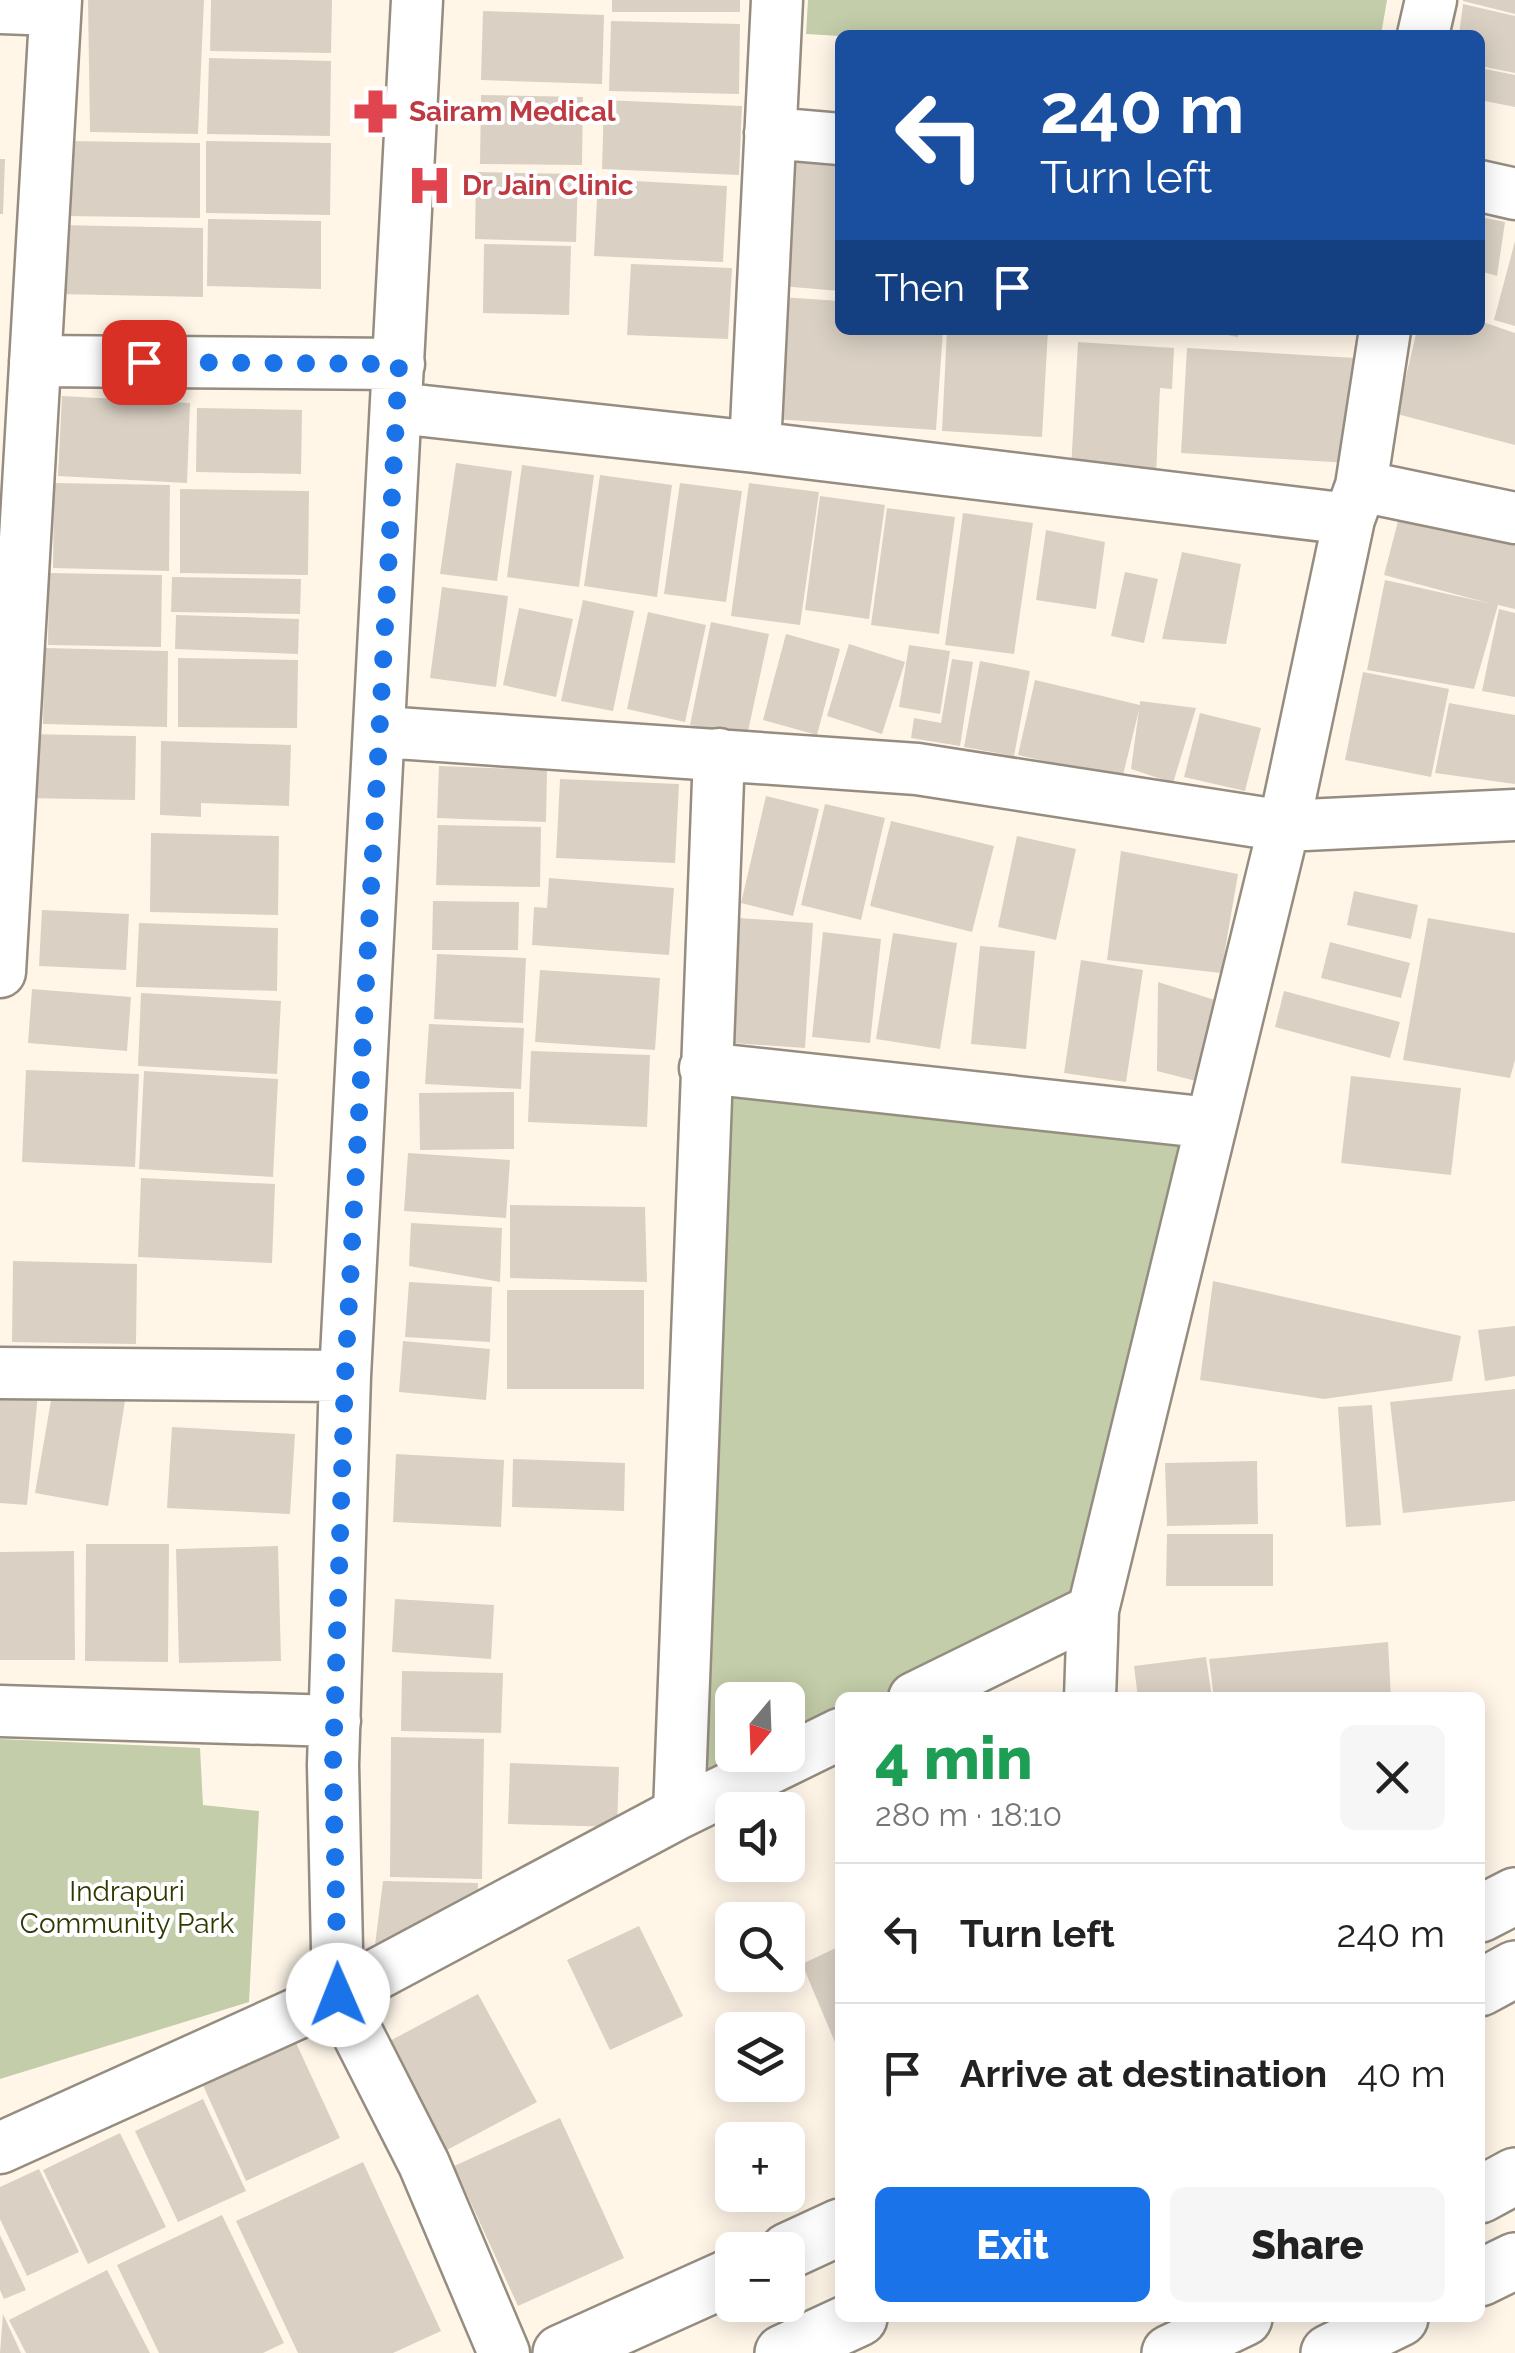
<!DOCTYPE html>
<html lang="en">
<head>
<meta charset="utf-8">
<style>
	:root { --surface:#fff; --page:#f6f6f6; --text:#222; --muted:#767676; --line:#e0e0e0; --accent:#1a73e8 }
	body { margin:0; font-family:Raleway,sans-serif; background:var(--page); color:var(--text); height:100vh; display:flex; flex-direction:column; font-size:38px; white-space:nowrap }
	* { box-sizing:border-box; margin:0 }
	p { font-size:32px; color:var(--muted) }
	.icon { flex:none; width:55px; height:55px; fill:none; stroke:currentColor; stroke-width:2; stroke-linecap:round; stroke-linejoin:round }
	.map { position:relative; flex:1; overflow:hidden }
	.drawer { position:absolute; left:835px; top:1692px; width:650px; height:630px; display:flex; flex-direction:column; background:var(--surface); border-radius:15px; box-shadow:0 5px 25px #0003 }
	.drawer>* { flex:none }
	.hud { position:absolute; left:835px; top:30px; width:650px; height:305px; border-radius:15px; box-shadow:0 5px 25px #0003; background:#1a4fa0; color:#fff; overflow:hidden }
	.needle { width:65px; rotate:199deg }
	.tools { position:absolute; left:715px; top:1682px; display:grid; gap:20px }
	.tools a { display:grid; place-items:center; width:90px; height:90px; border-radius:15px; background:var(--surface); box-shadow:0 5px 25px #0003; font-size:50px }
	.pin { position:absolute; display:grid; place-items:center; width:85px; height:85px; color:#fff; margin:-42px; border-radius:20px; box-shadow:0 5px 15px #0006 }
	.me { position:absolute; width:110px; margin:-55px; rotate:359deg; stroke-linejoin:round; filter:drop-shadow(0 0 8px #0008) }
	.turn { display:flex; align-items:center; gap:35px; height:210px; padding:0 40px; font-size:45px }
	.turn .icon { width:130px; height:130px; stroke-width:2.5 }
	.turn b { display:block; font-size:70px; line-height:85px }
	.then { display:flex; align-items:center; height:95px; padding:0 40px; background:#0003; gap:20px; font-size:38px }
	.round { display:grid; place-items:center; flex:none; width:105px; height:105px; border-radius:15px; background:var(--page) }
	.headline { display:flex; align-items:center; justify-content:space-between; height:170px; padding:0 40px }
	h1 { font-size:60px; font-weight:800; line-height:75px; color:#1e9e55 }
	.primary-button { display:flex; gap:20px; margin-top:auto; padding:20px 40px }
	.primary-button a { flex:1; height:115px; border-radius:15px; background:var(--accent); color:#fff; font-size:40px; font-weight:800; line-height:115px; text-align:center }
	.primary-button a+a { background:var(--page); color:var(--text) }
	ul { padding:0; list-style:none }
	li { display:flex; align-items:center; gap:30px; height:140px; padding:0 40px; border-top:2px solid var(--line) }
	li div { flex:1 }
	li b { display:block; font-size:38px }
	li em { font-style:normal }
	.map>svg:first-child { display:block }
	.green { fill:#c3cda9; fill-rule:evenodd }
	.building { fill:#dad1c4 }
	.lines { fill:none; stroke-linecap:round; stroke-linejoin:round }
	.minor-casing { stroke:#958d80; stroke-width:55 }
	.tertiary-casing { stroke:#958d80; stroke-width:60 }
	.secondary-casing { stroke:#958d80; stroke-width:60 }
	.minor { stroke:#fff; stroke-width:50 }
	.tertiary { stroke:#fff; stroke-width:55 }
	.secondary { stroke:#fff; stroke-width:55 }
	.route { stroke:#1a73e8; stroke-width:18; stroke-dasharray:0 32.4 }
	.labels { text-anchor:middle; stroke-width:8; stroke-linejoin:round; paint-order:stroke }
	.health-label { font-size:28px; font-weight:bold; fill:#be3a42; stroke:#fff; text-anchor:start }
	.park-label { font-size:28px; fill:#2f3900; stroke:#fff }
</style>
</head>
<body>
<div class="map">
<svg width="1515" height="2353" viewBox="0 0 1515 2353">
	<rect width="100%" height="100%" fill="#fff6e8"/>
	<path class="green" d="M808 0H1387L1381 35 840 36 806 34Z
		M705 1068 1211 1123 1093 1610 914 1697 840 1698V1734L679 1813ZM732 1700H788V1755H732Z
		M0 1739 200 1748 203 1805 259 1811 249 2002 0 2079Z"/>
	<path class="building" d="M88 0H204L198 134 90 132Z
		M211 0H332L331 53 210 51Z
		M612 0H740V12H612Z
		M1463 0H1515V14L1463 1Z
		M1463 4 1515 16V73L1480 66V35H1459Z
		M483 11 604 15 602 84 481 80Z
		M611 21 740 24 739 94 609 91Z
		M209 58 331 61 330 136 207 134Z
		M1480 68 1515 75V107L1480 100Z
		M481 95 583 97 582 165 480 164Z
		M604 100 742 106 739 175 602 169Z
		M66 141 200 143V218L66 216Z
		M206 141 331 143 330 215 206 213Z
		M840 150V291L769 285 780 154Z
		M0 159H5L3 214H0Z
		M476 172 578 174 576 242 475 239Z
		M598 179 727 186 723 262 594 256Z
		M1480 217 1505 222 1497 276 1480 271Z
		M208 219 321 221V289L207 286Z
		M58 225 203 228V297L57 294Z
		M1515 241V326L1494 320Z
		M484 244 571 246 569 315 483 313Z
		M631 264 732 268 728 339 627 335Z
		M781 297 840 301V330H943L936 430 774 419Z
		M1480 321 1515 333V445L1397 414 1417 330H1480Z
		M947 330H1048L1042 437 942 431Z
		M1203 330H1239L1238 337Z
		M1078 342 1174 348 1172 389 1160 388 1156 475 1071 470Z
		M1187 348 1355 358 1349 463 1181 453Z
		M62 396 190 403 187 483 58 476Z
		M197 408 302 410 301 474 196 472Z
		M456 463 512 471 497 581 440 574Z
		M522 465 594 475 579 587 507 577Z
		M600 475 672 485 657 597 584 586Z
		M54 483 170 485 169 571 53 568Z
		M680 483 742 491 726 602 664 594Z
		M749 483 819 492 800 625 731 616Z
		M180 489 309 491 308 575 180 573Z
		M820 496 885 505 869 619 805 610Z
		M1403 502 1515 532V609L1498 605 1474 689 1367 670 1385 580 1488 603 1384 575Z
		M887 508 955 517 939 634 871 625Z
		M963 513 1033 523 1014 654 945 645Z
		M1046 530 1105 542 1096 609 1036 600Z
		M1182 552 1241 564 1226 644 1162 639Z
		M1125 572 1158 579 1144 643 1111 636Z
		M49 573 162 575 161 647 48 645Z
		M172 577 301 579 300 614 171 612Z
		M442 587 508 596 496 687 430 678Z
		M583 600 634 611 613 711 561 701Z
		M519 608 573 619 556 697 503 685Z
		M1499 609 1515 613V697L1482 691Z
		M648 612 706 625 685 722 627 709Z
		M176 615 299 619 298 654 175 649Z
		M711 622 769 634 747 736 690 725Z
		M786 634 840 649 817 735 763 720Z
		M849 644 905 662 882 734 827 716Z
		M909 645 950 651 940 714 899 707Z
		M44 648 168 651 167 727 43 724Z
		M178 658 298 660 297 728 178 727Z
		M952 659 973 662 960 746 911 738 914 718 941 723Z
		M980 661 1030 671 1014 756 964 747Z
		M1363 672 1449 689 1431 777 1345 760Z
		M1035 680 1140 705V701L1196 708 1173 783 1131 769 1139 710 1122 779 1018 755Z
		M1449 703 1515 715V784L1435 773Z
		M1200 713 1261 728 1245 791 1184 777Z
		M25 734 136 736 135 800 24 798Z
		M161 741 291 745 289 806 201 803V817L160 815Z
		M439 766 547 770 546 822 437 818Z
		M560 779 679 784 675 863 556 858Z
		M766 796 819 809 793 916 741 903Z
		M825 804 885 818 861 920 801 905Z
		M891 821 994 846 972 932 870 906Z
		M438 825 541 827 540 887 436 885Z
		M151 833 279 836 278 915 150 912Z
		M1017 836 1076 849 1056 940 998 927Z
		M1121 851 1238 874 1221 973 1107 960Z
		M549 878 674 888 669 955 532 945 534 907 547 908Z
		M1354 891 1418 905 1411 939 1347 925Z
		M433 901 519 902 518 950H432Z
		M42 910 129 914 126 970 39 966Z
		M725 917 813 923 805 1048 717 1042Z
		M1428 918 1515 933V1060L1510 1078 1403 1060Z
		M139 923 278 928 277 991 136 987Z
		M823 932 881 939 870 1043 812 1037Z
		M893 933 957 943 940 1049 876 1039Z
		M1330 942 1410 963 1401 998 1321 978Z
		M980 946 1035 951 1026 1049 971 1044Z
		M437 954 526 958 523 1023 434 1019Z
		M1081 960 1143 970 1126 1082 1064 1073Z
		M540 970 660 978 655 1050 535 1042Z
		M1158 982 1221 1002 1200 1082 1157 1071Z
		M32 989 131 997 127 1051 28 1043Z
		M1284 991 1400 1022 1390 1058 1275 1027Z
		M141 993 281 1001 277 1074 138 1066Z
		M429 1024 524 1028 521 1089 425 1084Z
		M531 1051 650 1055 647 1127 528 1122Z
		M26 1070 139 1074 135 1167 22 1162Z
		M144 1071 278 1079 273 1177 139 1169Z
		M1351 1076 1461 1088 1451 1175 1341 1163Z
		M514 1092V1149L420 1150 419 1093Z
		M408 1153 510 1160 506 1218 404 1211Z
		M141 1178 275 1184 272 1263 138 1257Z
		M510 1205 645 1207 647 1282 510 1278Z
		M411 1223 502 1228 500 1282 409 1266Z
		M13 1261 137 1264 136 1344 12 1342Z
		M1213 1281 1461 1336 1452 1381 1324 1399 1200 1380Z
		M409 1282 492 1287 490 1342 405 1337Z
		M507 1290H644V1389H507Z
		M1515 1326V1376L1485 1381 1478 1330Z
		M403 1341 490 1349 486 1400 399 1392Z
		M53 1389 125 1401 108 1506 35 1493Z
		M1515 1389V1501L1403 1513 1390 1402Z
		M0 1390 38 1394 27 1505 0 1503Z
		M1372 1405 1381 1525 1346 1527 1338 1407Z
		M172 1427 295 1434 290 1514 167 1508Z
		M396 1454 504 1460 501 1527 393 1522Z
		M513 1459 625 1463 624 1511 512 1507Z
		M1257 1461 1258 1524 1167 1526 1165 1463Z
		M1167 1534H1273V1586H1166Z
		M86 1544H169L168 1662 85 1661Z
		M278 1546 281 1661 179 1663 176 1549Z
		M74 1551 75 1660H0V1552Z
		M395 1599 494 1605 491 1659 392 1652Z
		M1388 1642 1391 1698H1214L1209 1659Z
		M1206 1657 1212 1698H1138L1134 1666Z
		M402 1671 503 1673 501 1733 401 1731Z
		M391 1737 484 1739 482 1879 390 1877Z
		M510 1763 619 1767 617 1827 508 1824Z
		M383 1881 478 1883 477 1912 375 1945Z
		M639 1926 683 2016 610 2050 567 1960Z
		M840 1946V2054L802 1964Z
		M478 1994 537 2102 445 2151 386 2043Z
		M291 2032 340 2138 246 2181 198 2074Z
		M203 2099 246 2191 178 2222 135 2131Z
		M560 2118 624 2258 518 2306 454 2166Z
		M120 2133 166 2227 88 2264 43 2170Z
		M363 2162 441 2331 393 2353H298L236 2221Z
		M39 2169 79 2252 27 2276 0 2219V2187Z
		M222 2215 284 2343 263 2353H159L117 2265Z
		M0 2235 26 2290 4 2299 0 2290Z
		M107 2270 150 2353H26L9 2320Z
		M3 2314 21 2353H0Z"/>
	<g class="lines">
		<defs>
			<path id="minor" d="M417 0 345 1376 333 1765 338 1995 424 2164 504 2353
				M777 0 755 447 1349 519
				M0 8 55 10
				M1423 35 1431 0
				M770 133 840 139
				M1480 186 1515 194
				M35 361 399 364
				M397 408 755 447
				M1361 486 1515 518
				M382 732 917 769 1284 826 1349 519 1361 486 1385 330
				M0 972 56 0
				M705 1068 1211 1123
				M0 1373 345 1376
				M914 1698 1093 1610
				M1090 1698 1093 1610 1284 826 1515 815
				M0 1711 335 1721
				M679 1813 840 1734
				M0 2148 338 1995 679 1813 719 754"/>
			<path id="tertiary" d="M1480 1914 1515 1896
				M788 2251 840 2227
				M1480 2278 1515 2261
				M561 2353 732 2276
				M1329 2353 1400 2318"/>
			<path id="secondary" d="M1480 1988 1515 1969
				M1480 2195 1515 2176
				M783 2353 859 2318
				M1170 2353 1244 2318"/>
		</defs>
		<use href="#minor" class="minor-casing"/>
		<use href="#tertiary" class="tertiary-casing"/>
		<use href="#secondary" class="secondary-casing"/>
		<use href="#minor" class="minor"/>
		<use href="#tertiary" class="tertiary"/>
		<use href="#secondary" class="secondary"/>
	</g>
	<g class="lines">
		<path class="route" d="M144 362 399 364 345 1376 333 1764 338 1995"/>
	</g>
	<defs>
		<symbol id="pharmacy-bare" viewBox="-9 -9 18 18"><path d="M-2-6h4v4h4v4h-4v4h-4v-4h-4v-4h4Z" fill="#e0444e" stroke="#fff" stroke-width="2.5" paint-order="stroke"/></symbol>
		<symbol id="hospital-bare" viewBox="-9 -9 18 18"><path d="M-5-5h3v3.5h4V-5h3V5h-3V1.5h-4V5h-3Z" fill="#e0444e" stroke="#fff" stroke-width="2.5" paint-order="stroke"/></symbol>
	</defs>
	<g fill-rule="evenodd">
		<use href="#pharmacy-bare" x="344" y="80" width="63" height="63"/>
		<use href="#hospital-bare" x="398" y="154" width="63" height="63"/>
	</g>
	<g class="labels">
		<g class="health-label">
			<text x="409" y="121">Sairam Medical</text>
			<text x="462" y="195">Dr Jain Clinic</text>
		</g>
		<g class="park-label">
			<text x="127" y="1901">Indrapuri<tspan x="127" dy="32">Community Park</tspan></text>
		</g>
	</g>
</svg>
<div class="tools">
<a><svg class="needle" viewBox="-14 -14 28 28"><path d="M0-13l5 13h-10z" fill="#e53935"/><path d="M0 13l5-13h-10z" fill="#767676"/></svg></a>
<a><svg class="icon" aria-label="sound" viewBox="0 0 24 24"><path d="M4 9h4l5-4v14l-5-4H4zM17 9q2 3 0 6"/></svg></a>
<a><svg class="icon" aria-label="search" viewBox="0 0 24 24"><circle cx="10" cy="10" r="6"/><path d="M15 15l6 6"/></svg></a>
<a><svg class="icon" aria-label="layers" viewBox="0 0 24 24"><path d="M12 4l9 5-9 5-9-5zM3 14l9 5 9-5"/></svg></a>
<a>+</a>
<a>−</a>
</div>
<div class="pin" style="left:144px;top:362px;background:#d93025"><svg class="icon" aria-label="arrive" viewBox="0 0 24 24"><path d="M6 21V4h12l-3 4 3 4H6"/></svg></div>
<svg class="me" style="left:338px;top:1995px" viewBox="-20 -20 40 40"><circle r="19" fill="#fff"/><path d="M0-13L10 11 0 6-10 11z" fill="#1a73e8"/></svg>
<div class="hud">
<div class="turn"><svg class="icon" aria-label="left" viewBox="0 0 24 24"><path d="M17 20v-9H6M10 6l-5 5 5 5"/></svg><div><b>240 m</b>Turn left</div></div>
<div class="then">Then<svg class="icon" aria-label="arrive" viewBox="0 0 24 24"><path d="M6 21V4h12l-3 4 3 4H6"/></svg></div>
</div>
<section class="drawer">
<div class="headline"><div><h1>4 min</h1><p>280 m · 18:10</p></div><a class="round"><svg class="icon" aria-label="close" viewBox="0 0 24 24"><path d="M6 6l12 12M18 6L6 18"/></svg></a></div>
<ul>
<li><svg class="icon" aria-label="left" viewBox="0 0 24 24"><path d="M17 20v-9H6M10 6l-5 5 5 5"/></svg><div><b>Turn left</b></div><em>240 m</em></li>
<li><svg class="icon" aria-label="arrive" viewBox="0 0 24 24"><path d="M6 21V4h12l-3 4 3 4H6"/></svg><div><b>Arrive at destination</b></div><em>40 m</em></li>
</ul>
<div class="primary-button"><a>Exit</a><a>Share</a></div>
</section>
</div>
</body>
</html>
